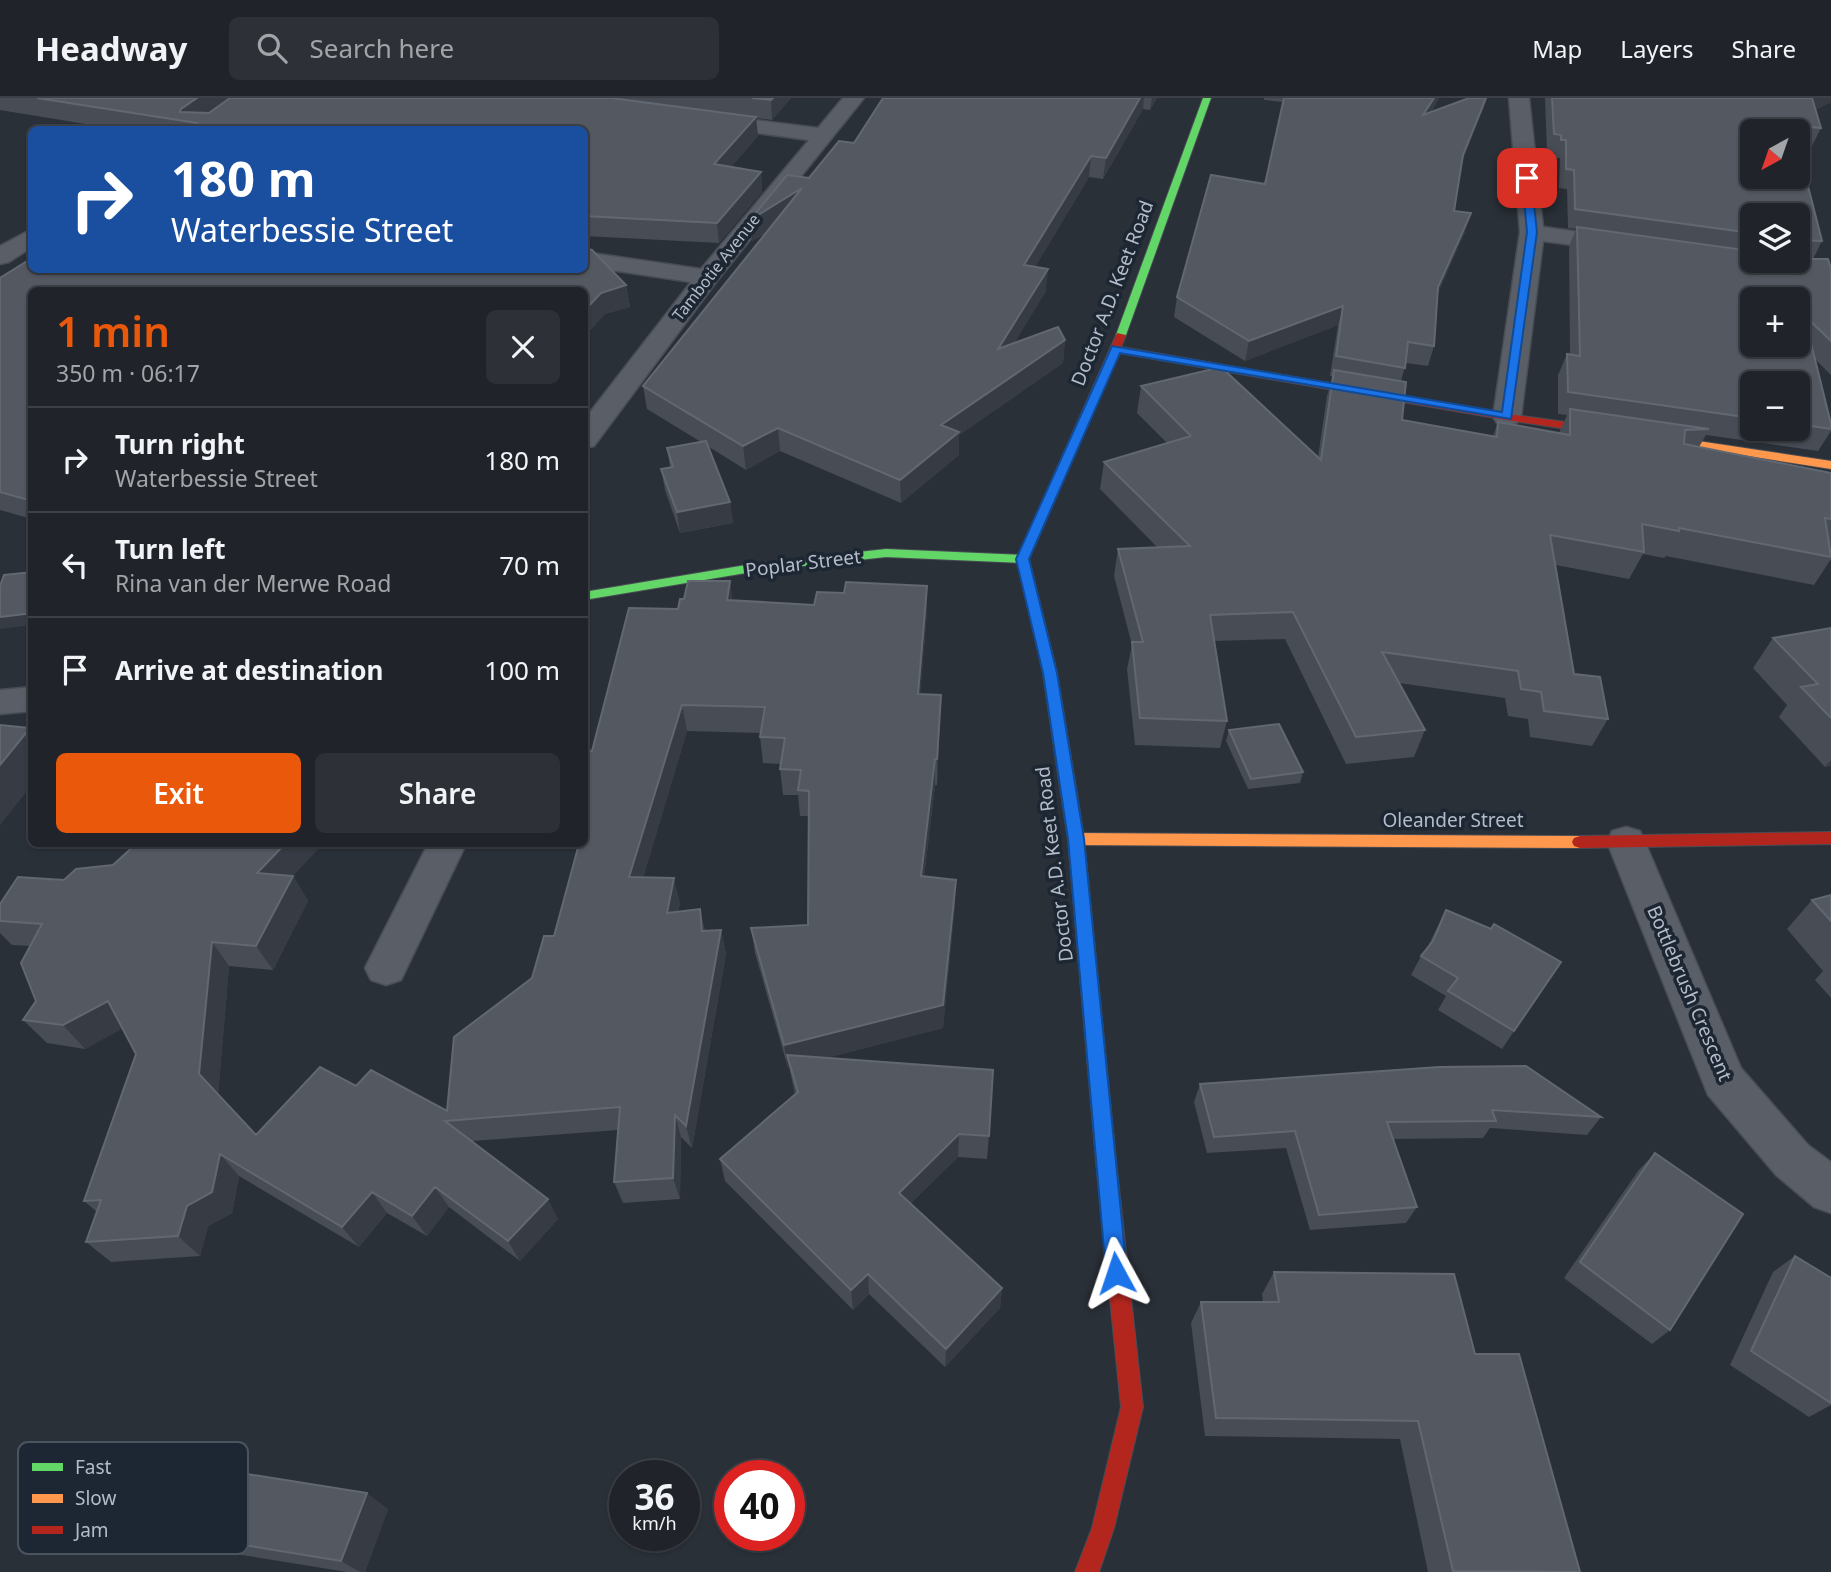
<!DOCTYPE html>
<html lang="en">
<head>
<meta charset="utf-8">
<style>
	:root { --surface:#20242a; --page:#2d3036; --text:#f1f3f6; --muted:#a2a4a8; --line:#3d4147; --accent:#ea580c }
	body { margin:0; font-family:"Noto Sans",sans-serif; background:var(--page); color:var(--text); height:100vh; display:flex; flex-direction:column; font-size:26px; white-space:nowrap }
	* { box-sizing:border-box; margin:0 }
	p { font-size:23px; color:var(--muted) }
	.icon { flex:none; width:38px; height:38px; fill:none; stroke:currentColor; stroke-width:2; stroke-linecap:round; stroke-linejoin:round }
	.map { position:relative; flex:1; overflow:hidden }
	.panel { position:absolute; left:28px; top:189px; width:560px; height:560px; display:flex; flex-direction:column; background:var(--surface); border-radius:10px; box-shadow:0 2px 5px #0004,0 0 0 2px var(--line) }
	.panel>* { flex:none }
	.top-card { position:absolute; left:28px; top:28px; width:560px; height:147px; border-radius:10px; box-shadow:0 2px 5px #0004,0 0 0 2px var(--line); background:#1a4fa0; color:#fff; overflow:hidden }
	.needle { width:46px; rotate:220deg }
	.tools { position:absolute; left:1740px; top:21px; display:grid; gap:14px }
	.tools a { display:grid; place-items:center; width:70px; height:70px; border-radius:10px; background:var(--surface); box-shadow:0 2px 5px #0004,0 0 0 2px var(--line); font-size:35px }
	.speed { position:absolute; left:609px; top:1362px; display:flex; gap:14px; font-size:35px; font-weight:700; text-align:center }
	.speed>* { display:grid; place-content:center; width:91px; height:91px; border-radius:50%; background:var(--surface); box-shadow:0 2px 5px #0004,0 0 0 2px var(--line); line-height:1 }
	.speed small { font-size:18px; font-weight:400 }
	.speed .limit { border:10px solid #d22; background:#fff; color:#111 }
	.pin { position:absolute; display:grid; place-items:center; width:60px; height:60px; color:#fff; margin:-30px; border-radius:14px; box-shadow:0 4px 10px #0006 }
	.me { position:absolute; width:77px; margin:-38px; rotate:355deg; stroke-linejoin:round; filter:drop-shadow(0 0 5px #0008) }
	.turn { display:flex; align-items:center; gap:24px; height:147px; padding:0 28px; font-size:32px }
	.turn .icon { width:91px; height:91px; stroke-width:2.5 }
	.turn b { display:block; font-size:49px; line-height:60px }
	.round { display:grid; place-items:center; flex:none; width:74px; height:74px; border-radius:10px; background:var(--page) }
	.overview { display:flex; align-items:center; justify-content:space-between; height:119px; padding:0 28px }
	h1 { font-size:42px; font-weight:600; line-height:52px; color:var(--accent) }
	.action { display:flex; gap:14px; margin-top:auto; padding:14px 28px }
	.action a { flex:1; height:80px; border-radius:10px; background:var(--accent); color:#fff; font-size:28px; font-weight:600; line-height:80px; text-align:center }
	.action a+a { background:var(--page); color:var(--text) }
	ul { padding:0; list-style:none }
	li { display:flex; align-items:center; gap:21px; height:105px; padding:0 28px; border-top:2px solid var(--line) }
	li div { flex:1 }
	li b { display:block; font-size:26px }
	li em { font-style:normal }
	header { display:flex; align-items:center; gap:42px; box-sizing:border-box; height:98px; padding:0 35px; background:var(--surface); border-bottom:2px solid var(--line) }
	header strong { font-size:33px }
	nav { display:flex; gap:38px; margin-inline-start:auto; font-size:24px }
	.search { width:490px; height:63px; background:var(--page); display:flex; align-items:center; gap:18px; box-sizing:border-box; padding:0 24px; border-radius:10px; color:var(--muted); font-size:26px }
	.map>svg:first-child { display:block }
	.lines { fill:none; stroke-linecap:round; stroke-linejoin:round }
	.street-casing { stroke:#484c55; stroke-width:3 }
	.fast-casing { stroke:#484c55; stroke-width:2 }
	.slow-casing { stroke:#484c55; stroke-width:2 }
	.jam-casing { stroke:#484c55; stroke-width:2 }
	.street { fill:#5a5e66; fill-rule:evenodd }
	.fast { fill:#63d668; fill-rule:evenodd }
	.slow { fill:#ff974d; fill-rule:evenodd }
	.jam { fill:#b3261e; fill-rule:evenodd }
	.wall { fill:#474c55; fill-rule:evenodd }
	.shaded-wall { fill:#373c44 }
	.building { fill:#535861; stroke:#626872; stroke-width:2; fill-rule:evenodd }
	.route { fill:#1a73e8; stroke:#114b97; stroke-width:2 }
	.labels { text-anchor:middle; stroke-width:7; stroke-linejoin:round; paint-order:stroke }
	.far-street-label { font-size:16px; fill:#b4bcc9; stroke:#1d2633 }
	.street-label { font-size:19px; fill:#b4bcc9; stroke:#1d2633 }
	.key { fill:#1d2633; stroke:#4a5360; stroke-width:2 }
	.key-label { font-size:19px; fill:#b4bcc9 }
</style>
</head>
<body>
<header>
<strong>Headway</strong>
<div class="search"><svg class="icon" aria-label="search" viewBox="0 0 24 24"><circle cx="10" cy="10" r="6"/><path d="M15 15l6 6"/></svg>Search here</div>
<nav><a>Map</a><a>Layers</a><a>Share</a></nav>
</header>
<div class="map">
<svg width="1831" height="1474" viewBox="0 0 1831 1474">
	<rect width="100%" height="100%" fill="#2a3038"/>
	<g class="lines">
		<defs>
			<path id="street" d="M843 0H864L716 184 594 348 584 350V322L691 184 584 168V154L701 171 809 42 706 28 699 26 696 22 699 18 706 16 818 30Z
				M1509 0H1529L1543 129 1624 140 1632 142 1636 147 1632 152 1624 154 1543 143 1521 319 1517 325 1507 327 1497 325 1493 319 1520 134Z
				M32 131V149L9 164 0 166V148Z
				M32 589V613L0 616V592Z
				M1626 729 1640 733 1645 744 1741 970 1808 1047 1831 1064V1115L1814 1109 1776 1077 1708 997 1607 744 1612 733Z
				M428 746H466L401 882 386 887 371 882 365 870Z"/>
			<path id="fast" d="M1203 0H1211L1126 237 1117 239 1116 237Z
				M886 451 1023 457 1029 461 1023 465 886 459 758 473 584 502V494L758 465Z
				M1069 690 1077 696 1084 741 1116 1063 1113 1069 1106 1072 1099 1069 1096 1063 1068 741 1061 696Z"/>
			<path id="slow" d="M1645 335 1831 363V371L1641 341 1639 339Z
				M1076 735 1580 738 1586 740 1588 744 1586 748 1580 750 1076 747 1070 745 1068 741 1070 737Z"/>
			<path id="jam" d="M1117 235 1126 237 1121 249 1507 316 1645 335 1651 339 1645 343 1507 322 1119 255 1029 461 1057 575 1077 696 1069 702 1061 696 1043 575 1017 461Z
				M1831 734V746L1580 750 1574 748 1572 744 1574 740 1580 738Z
				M1106 1054 1113 1057 1116 1063 1143 1309 1114 1430 1099 1474H1075L1092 1430 1121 1309 1096 1063 1099 1057Z"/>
		</defs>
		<use href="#street" class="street-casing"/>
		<use href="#fast" class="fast-casing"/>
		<use href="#slow" class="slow-casing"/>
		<use href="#jam" class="jam-casing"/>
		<use href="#street" class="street"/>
		<use href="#fast" class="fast"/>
		<use href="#slow" class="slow"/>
		<use href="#jam" class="jam"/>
	</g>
	<path class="wall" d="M0 0H791L772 22 756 20 758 38 731 69 761 74 762 94 719 145 584 138V32H122L0 12Z
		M883 0H1157L1150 12 1143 11 1103 81 1089 79 1035 169 1046 193 1014 245 1065 242 1063 265 959 337V357L901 405 780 353 746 372 709 349 730 404 733 425 680 435 665 392 661 371 670 369 667 350 701 344 647 311 643 288 766 135 752 143 750 122 809 80 854 45Z
		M1264 0H1439L1431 14 1469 0H1487L1462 64 1454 113 1465 134 1438 195 1434 248 1428 268 1406 265 1401 283 1402 322 1493 338 1498 324 1559 335 1567 317 1558 316V277L1567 256H1570L1569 149 1576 131 1568 130 1567 91 1559 90 1560 60H1555V55L1547 54 1545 0H1831V4L1815 12 1821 30 1812 48H1805V50L1801 59 1822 143 1813 161 1831 171V277L1815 261 1831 326V333L1818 353 1706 337 1699 349 1831 375V461L1814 487 1666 458 1664 460 1643 456 1629 481 1556 467 1574 576 1608 621 1592 648 1530 639 1528 621 1508 618 1505 600 1399 585 1425 632 1414 659 1346 666 1285 541 1214 543 1227 623 1220 650 1135 647 1127 571 1132 547 1114 478 1118 451 1158 450 1100 391 1104 364 1167 345 1137 315 1141 288 1318 359 1327 298 1333 278H1330L1338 227 1245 263 1174 219 1177 199 1265 86 1283 4 1264 2ZM1752 117H1797V163H1752ZM1752 285H1797V331H1752Z
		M32 172H332L330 173 626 187 630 209 605 216 584 239V192H32V421L0 412V180Z
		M730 483 732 502 927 514 920 596 941 597 937 687H935L924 779 955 806 943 930 826 960 989 1038 987 1061 958 1059 911 1105 1002 1190 1000 1210 945 1269 869 1196 853 1212 725 1083 720 1061 795 996 789 969 788 970 755 855 751 830 808 827 809 718H800L798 697H783L780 671 781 666 763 665 760 639 761 635 687 633 643 780 680 805 678 814 700 811 705 833 721 832 726 856 692 1050 681 1039 680 1101 623 1105 614 1084 618 1032 472 1043 558 1121 520 1163 449 1109 427 1138 387 1115 359 1149 239 1078 232 1115 208 1128 200 1158 111 1164 86 1144 97 1114 84 1103 136 956 122 930 85 951 47 945 23 922 36 903 30 848 12 847 0 835V806L64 782 293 778 308 803 273 872 229 868 218 997 256 1037 356 988 447 1013 532 880 554 838 578 749 558 748 557 746H584L592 653 684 501Z
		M1831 530V668L1825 669 1779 619 1787 607 1753 570 1773 540Z
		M1229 632 1303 674 1300 685 1248 691 1226 643Z
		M1831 797V900L1815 882 1823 873 1787 831 1812 802Z
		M1446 812 1561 864 1502 951 1438 912 1446 898 1411 877 1421 858 1428 848Z
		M1200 986 1601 1019 1587 1037 1490 1030 1483 1040 1393 1041 1417 1109 1406 1125 1310 1132 1286 1050 1207 1055 1194 1004Z
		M1655 1055 1670 1232 1652 1246 1564 1180 1638 1073Z
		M1795 1158 1831 1180V1307L1809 1319 1730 1267 1773 1174Z
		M1274 1174 1475 1256 1580 1474H1428L1400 1341 1205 1338 1191 1225 1201 1204H1263L1262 1196Z
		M147 1388 388 1411 365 1474H347L70 1429 35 1413Z"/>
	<path class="shaded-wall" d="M197 0H233L195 25 180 14 181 11Z
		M773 0H791L772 22 771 2Z
		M1140 0H1144L1143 11 1103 81 1106 60Z
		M1152 0H1157L1150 12Z
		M1434 0H1439L1418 34 1423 17Z
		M1486 0 1484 10 1457 75 1463 57Z
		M1812 0H1831V4L1803 18Z
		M756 19 758 38 716 86 714 66Z
		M1091 58 1089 79 1023 189 1024 167Z
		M761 74 762 94 719 145 717 125Z
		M802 90 803 111 752 143 750 122Z
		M1471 115 1465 134 1432 209 1438 189Z
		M1048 171 1046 193 997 274 998 251Z
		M303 172H332L311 190Z
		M626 187 630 209 605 216 584 239V213L601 195Z
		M1343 208 1338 227 1245 263 1249 243Z
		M1065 242 1063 265 959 337V357L901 405 900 382 941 327Z
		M778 330 780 353 746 372 743 348Z
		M730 404 733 425 680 435 677 414Z
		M730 483 733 509 727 502Z
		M927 488V514L918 622V596Z
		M32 515V527L0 531V519Z
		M941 597 940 623 937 687V661Z
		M682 607 687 633 636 804 629 779Z
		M30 630 32 633V687L0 727V667Z
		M935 661V687L921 803V778Z
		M1831 662V668L1825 669Z
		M285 746H323L293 778 308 803 273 872 256 848 257 775Z
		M674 780 680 805 673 840 667 815Z
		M956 782 955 806 943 930 791 969 787 957 789 969 788 970 784 947Z
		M700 811 705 836 702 833Z
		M721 832 726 856 692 1050 686 1028Z
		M212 844 229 868 218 999 199 976Z
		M108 903 129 927 85 951 63 927Z
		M675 1017 681 1039 680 1101 673 1080Z
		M959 1036 958 1059 900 1116 899 1095Z
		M220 1056 239 1078 232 1115 208 1128 200 1158 178 1138 187 1108Z
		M435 1089 449 1109 427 1138 412 1118Z
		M372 1094 387 1115 359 1149 342 1129Z
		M548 1101 558 1121 520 1163 508 1143Z
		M868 1176 869 1196 853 1212 851 1192Z
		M1002 1190 1000 1210 945 1269 946 1251Z
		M367 1395 388 1411 365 1474H360L341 1463Z"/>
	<path class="building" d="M37 0H197L181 11 180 14 209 15 230 0H611L756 19 714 66 761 74 717 125 584 118V32H188L197 25Z
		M752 0H773L771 2Z
		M883 0H1140L1106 60 1091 58 1024 167 1048 171 998 251 1058 229 1065 242 941 327 959 334 900 382 778 330 743 348 643 288 802 90 750 122 787 77 809 80 839 43 854 45Z
		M1284 0H1434L1423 17 1469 0H1486L1463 57 1454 113 1471 115 1438 189 1434 248 1408 244 1405 270 1336 258 1343 208 1249 243 1177 199 1211 77 1265 86Z
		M1552 0H1812L1821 30 1800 28 1805 50 1798 49 1822 143 1797 142V117H1752V135L1575 111 1574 72 1566 71V42H1561V37L1554 36ZM1752 33H1797V79H1752Z
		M1577 129 1752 153V163H1797V159L1809 161H1828L1831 171V243L1804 217 1831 326V331L1797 326V285H1752V320L1568 294 1567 256 1580 258ZM1752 201H1797V247H1752Z
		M584 150 592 152 626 187 601 195 584 213V192H32V403L0 394V180L32 160V172H303V173H334L336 172H584Z
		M1221 269 1321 362 1334 272 1406 284 1402 322 1497 339 1498 324 1570 337V311L1709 331 1685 332 1684 346 1831 375V421L1825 420 1831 459 1679 430V433L1642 426 1644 454 1550 437 1574 576 1600 579 1608 621 1544 613 1541 594 1521 591 1518 573 1382 554 1425 632 1356 639 1293 514 1210 517 1227 623 1140 620 1132 544H1143L1118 451 1190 448 1104 364 1191 338 1141 288Z
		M706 343 730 404 677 414 661 371 673 369 667 350Z
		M32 474V515L0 519V488L4 477Z
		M688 483H730L727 502 814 507 817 494 844 495 846 484 927 488 918 596 941 597 937 661H935L921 778 956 782 943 907 784 947 751 830 808 827 809 693 798 692 801 672 780 671 785 640 760 639 765 609 682 607 629 779 674 780 667 815 700 811 702 833 721 832 686 1028 675 1017 673 1080 614 1084 620 1009 445 1023 548 1101 508 1143 435 1089 412 1118 372 1094 342 1129 220 1056 212 1094 187 1108 178 1138 86 1144 101 1102 84 1103 136 956 108 903 63 927 23 922 36 903 21 865 42 826 0 823V806L18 779 64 782 76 771 113 767 136 746H285L257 775 293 778 256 848 212 844 199 976 256 1037 320 969 356 988 371 972 447 1013 454 939 532 880 544 838H554L579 746H584V652L592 653 629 510 678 511 680 501H684Z
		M1831 530V620L1801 589 1818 586 1773 540Z
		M1279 626 1303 674 1251 681 1229 632Z
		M0 627 30 630 0 667Z
		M1831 797V823L1812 802Z
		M1446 812 1491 831 1494 826 1561 864 1514 933 1448 893 1458 880 1421 858 1433 843Z
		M787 957 993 972 989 1038 959 1036 899 1095 1002 1190 946 1251 868 1176 851 1192 720 1061 798 994Z
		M1526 968 1601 1019 1492 1012 1496 1023 1387 1024 1417 1109 1319 1117 1295 1033 1214 1039 1200 986 1439 969Z
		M1655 1055 1743 1116 1670 1232 1580 1164Z
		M1795 1158 1831 1180V1305L1751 1253Z
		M1274 1174 1454 1176 1475 1256H1519L1580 1474 1453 1473 1418 1323 1216 1320 1201 1204H1279Z
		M159 1362 367 1395 341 1463 35 1413 56 1373 147 1388Z"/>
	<path class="route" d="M1527 78 1531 80 1537 134 1511 321 1120 255 1029 461 1057 575 1084 741 1127 1175 1124 1183 1116 1186 1109 1183 1106 1175 1068 741 1043 575 1016 461 1112 248 1502 314 1527 134 1522 80Z"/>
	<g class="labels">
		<g class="far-street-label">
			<text transform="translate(716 169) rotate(-52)" y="6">Tambotie Avenue</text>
		</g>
		<g class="street-label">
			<text transform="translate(1112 195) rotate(-69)" y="7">Doctor A.D. Keet Road</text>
			<text transform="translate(803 465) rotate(-7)" y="7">Poplar Street</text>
			<text x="1453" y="729">Oleander Street</text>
			<text transform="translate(1054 766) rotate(-97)" y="7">Doctor A.D. Keet Road</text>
			<text transform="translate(1690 895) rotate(67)" y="7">Bottlebrush Crescent</text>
		</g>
	</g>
	<rect x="18" y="1344" width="230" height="112" rx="10" class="key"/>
	<rect x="32" y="1365" width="31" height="8" fill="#63d668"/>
	<rect x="32" y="1396" width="31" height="9" fill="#ff974d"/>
	<rect x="32" y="1428" width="31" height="8" fill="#b3261e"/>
	<g class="key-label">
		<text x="75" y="1376">Fast</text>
		<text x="75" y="1407">Slow</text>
		<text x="75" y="1439">Jam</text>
	</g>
</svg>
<div class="tools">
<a><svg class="needle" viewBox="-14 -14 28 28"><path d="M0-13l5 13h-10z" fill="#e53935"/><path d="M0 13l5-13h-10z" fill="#a2a4a8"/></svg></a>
<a><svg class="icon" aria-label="layers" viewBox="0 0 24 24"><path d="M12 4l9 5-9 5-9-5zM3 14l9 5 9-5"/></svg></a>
<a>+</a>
<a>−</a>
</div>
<div class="speed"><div>36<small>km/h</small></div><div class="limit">40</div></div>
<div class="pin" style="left:1527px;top:80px;background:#d93025"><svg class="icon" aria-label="arrive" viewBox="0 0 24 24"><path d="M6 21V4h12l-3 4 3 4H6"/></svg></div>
<svg class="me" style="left:1116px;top:1175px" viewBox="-20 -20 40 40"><path d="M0-17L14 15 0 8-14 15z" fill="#1a73e8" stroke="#fff" stroke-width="4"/></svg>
<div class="top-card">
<div class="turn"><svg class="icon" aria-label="right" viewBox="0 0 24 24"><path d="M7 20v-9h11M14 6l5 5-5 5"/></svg><div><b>180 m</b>Waterbessie Street</div></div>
</div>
<section class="panel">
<div class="overview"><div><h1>1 min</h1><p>350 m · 06:17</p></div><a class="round"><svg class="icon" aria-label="close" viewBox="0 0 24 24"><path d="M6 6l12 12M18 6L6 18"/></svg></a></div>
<ul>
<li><svg class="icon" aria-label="right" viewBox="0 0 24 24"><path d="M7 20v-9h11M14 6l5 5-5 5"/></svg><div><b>Turn right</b><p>Waterbessie Street</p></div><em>180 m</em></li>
<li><svg class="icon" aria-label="left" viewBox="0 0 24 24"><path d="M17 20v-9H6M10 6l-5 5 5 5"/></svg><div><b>Turn left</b><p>Rina van der Merwe Road</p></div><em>70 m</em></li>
<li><svg class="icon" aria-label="arrive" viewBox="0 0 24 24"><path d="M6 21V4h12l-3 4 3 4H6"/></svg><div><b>Arrive at destination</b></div><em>100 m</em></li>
</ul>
<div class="action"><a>Exit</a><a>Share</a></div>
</section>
</div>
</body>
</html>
